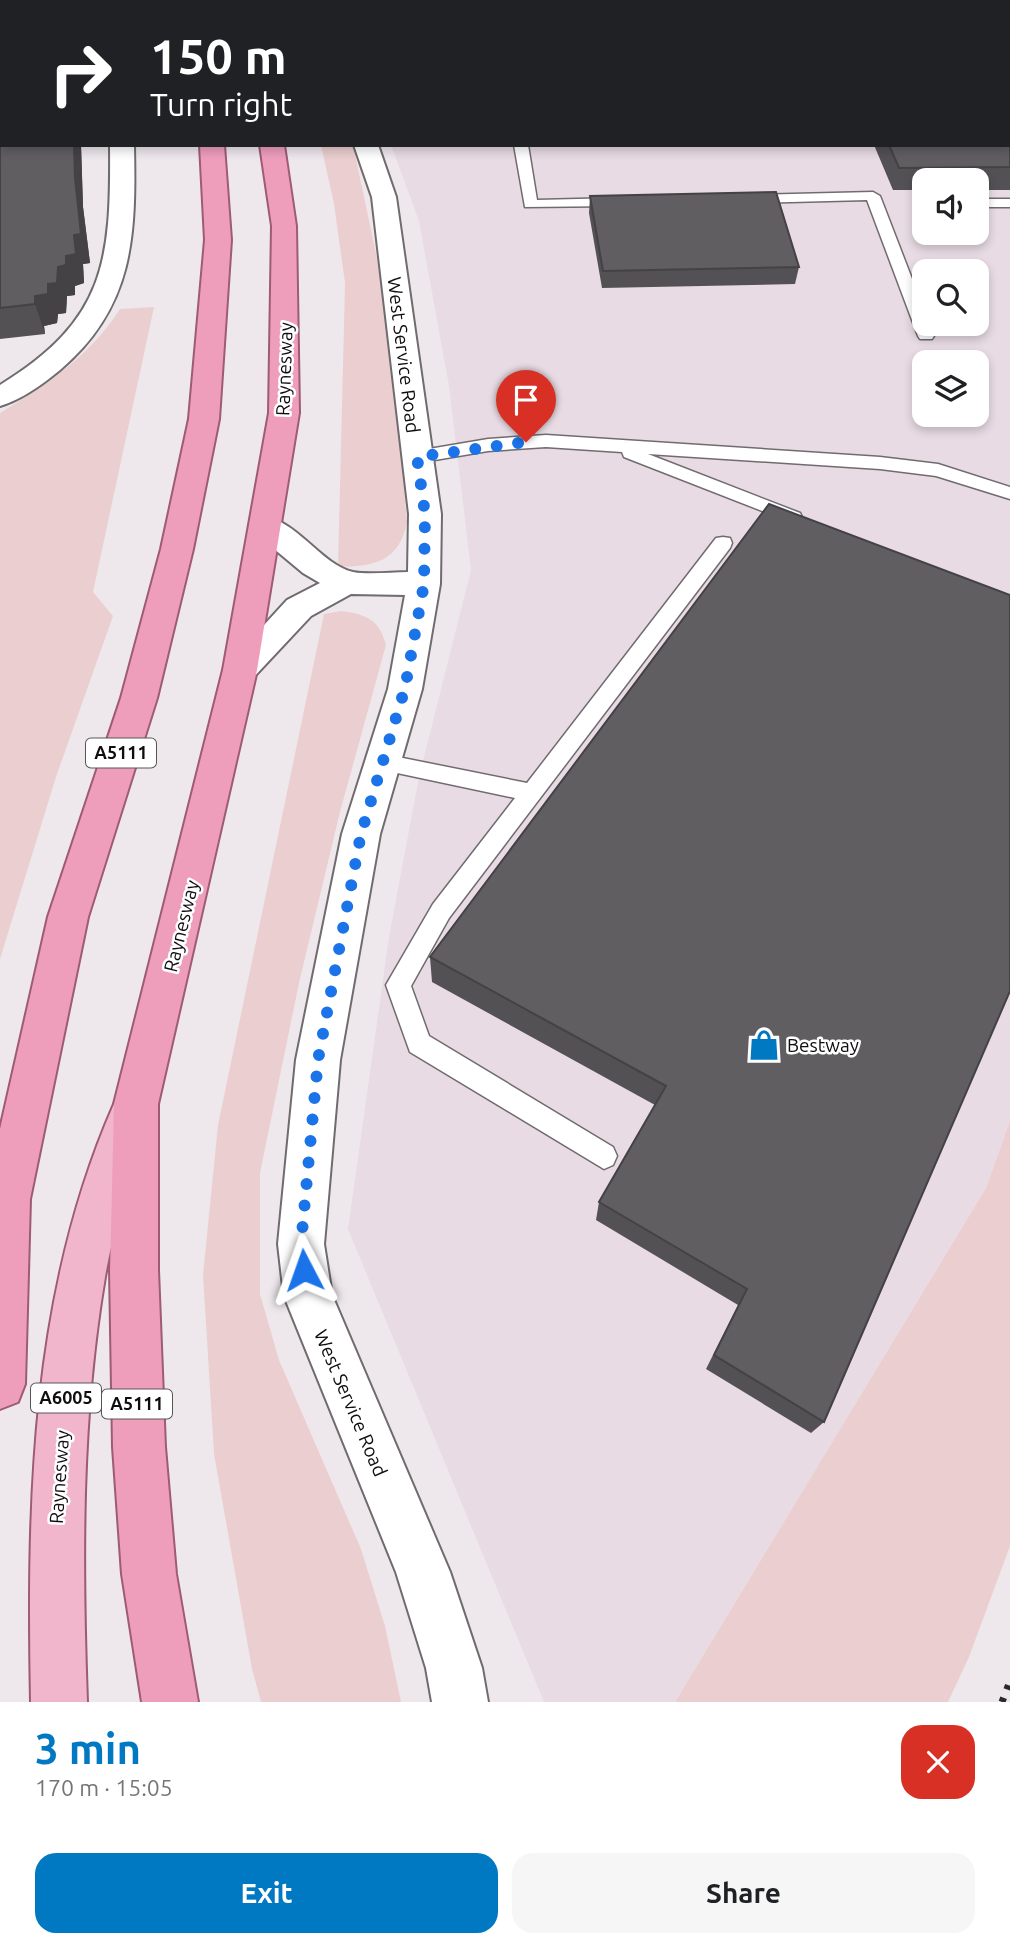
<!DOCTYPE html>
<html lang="en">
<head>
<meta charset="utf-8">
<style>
	:root { --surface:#fff; --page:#f6f6f6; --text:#202124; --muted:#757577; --accent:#0079c2 }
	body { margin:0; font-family:Ubuntu,sans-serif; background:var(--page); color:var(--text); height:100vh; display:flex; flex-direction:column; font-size:26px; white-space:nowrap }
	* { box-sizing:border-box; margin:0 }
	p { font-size:23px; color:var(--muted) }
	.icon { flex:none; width:38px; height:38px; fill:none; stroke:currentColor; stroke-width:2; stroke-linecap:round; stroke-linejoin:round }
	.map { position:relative; height:1702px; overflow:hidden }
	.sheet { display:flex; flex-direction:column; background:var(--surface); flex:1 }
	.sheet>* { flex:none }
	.hud { position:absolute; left:0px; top:0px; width:1012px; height:147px; box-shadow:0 4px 10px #0003; background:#202124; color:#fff; overflow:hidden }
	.controls { position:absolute; left:912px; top:168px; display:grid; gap:14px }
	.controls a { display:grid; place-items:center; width:77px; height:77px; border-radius:14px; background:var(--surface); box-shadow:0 4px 10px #0003; font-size:35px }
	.pin { position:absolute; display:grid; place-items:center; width:60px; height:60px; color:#fff; margin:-72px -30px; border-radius:50% 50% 50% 0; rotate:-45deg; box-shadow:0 0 7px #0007 }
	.pin .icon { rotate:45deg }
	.me { position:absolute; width:77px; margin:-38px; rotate:356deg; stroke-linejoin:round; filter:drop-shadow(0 0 5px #0008) }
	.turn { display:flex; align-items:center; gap:24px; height:147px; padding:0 35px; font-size:32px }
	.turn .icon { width:91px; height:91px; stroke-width:2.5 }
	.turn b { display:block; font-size:49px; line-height:60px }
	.round { display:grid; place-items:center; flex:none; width:74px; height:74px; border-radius:21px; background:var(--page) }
	.overview { display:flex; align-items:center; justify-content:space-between; height:119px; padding:0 35px }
	h1 { font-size:42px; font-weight:600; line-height:52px; color:var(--accent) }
	.primary-button { display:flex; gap:14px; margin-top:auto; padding:14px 35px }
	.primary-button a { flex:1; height:80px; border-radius:21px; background:var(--accent); color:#fff; font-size:28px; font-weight:600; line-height:80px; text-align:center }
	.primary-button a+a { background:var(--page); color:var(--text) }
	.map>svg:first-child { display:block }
	.built { fill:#e8dbe4; fill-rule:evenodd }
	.green { fill:#ebcfd0 }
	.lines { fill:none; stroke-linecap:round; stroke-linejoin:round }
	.service-casing { stroke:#706b6f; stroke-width:3 }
	.minor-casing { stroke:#706b6f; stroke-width:4 }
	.primary-casing { stroke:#9d5b74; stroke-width:4 }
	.trunk-casing { stroke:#9d5b74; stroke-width:4 }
	.service { fill:#fff; fill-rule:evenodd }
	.minor { fill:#fff; fill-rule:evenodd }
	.primary { fill:#f2b6cc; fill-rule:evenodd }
	.trunk { fill:#ee9ebb; fill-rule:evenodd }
	.rail { stroke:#2b292b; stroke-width:7; stroke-dasharray:4.5 9; stroke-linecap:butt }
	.wall { fill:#535154 }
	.shaded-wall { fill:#444245 }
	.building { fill:#615e62; stroke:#444245; stroke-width:2 }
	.route { stroke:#1a73e8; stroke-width:12; stroke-dasharray:0 21.6 }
	.labels { text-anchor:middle; stroke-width:5; stroke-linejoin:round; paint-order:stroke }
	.shield { fill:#fff; stroke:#575657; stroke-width:2 }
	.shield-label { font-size:18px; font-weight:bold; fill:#0f0d0f }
	.street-label { font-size:19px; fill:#0f0d0f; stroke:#fff }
	.poi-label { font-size:19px; fill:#0f0d0f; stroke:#fff; text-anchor:start }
</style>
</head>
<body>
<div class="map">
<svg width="1010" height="1702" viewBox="0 0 1010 1702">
	<rect width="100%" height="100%" fill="#eee8ec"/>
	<path class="built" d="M339 0H1010V1121L986 1188 675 1702H544L348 1229 389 937 419 777 471 570 449 386 419 221 391 145H1010V2ZM924 180H976V233H924ZM924 271H976V324H924ZM924 362H976V415H924Z"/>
	<path class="green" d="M321 145H353L377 258 393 365 407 522C399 562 375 566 338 567L345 283 334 204Z
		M154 307 93 592 113 616 56 777 0 959V413C47 384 90 356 120 309Z
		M341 611C366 614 380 620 386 645L340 812 299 983 260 1173V1294L279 1360 361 1549 385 1626 401 1702H261L252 1669 214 1454 203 1275 218 1125 324 614Z
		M1010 1121V1546L969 1657 948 1702H675L986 1188Z"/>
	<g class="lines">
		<defs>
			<path id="service" d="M514 145H528L537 200 618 198 625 202 618 206 525 207Z
				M873 192 880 196 924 310V324H929L934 336 932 339H920L918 336 867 200 747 203 740 199 747 195Z
				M976 199H1010V207H976Z
				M546 435 880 457 938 464 1010 487V499L936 476 880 469 648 454 800 513 802 517 793 523 624 457 622 452 546 447 488 451 417 463 408 457 417 451 488 439Z
				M723 537 730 538 732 543 730 548 449 918 411 986 429 1036 613 1147 617 1156 613 1165 604 1169 410 1052 386 985 433 904 515 798 383 770 375 768 372 762 375 756 383 754 527 783 716 538Z"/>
			<path id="minor" d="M93 0H113L114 2H94Z
				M306 0H326L327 2H307Z
				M110 145H134C136 236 134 307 60 370 43 384 21 400 0 406V385C106 320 111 261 110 145Z
				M354 145H378L396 197 441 514 440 584 422 689 380 834 340 1060 324 1244 332 1295 450 1572 482 1668 488 1702H432L426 1668 396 1572 284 1296 278 1244 296 1060 342 834 388 689 405 595 351 594 311 616 252 679 240 683 228 679 223 670 287 600 320 583 303 573 255 533 250 526 255 519C290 509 318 564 353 572 369 575 391 572 408 572L409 514 372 197Z"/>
			<path id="primary" d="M130 1098 146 1104 152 1119C134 1171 114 1223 105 1277 81 1418 82 1559 87 1702H31C27 1499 31 1293 114 1104Z"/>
			<path id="trunk" d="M177 0H197L198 2H178Z
				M227 0H247V2H227Z
				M200 145H224L231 240 219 419 193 549 157 698 88 917 30 1199 25 1384 18 1402 0 1409V1129L48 917 121 698 161 549 189 419 205 240Z
				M260 145H284L296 226 299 413 257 670 158 1104V1270L165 1447 176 1574 198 1702H142L122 1574 113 1447 110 1270 114 1104 223 670 269 413 272 226Z"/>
		</defs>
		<use href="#service" class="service-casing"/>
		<use href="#minor" class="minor-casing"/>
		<use href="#primary" class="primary-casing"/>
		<use href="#trunk" class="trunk-casing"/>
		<use href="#service" class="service"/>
		<use href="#minor" class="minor"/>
		<use href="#primary" class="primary"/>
		<use href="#trunk" class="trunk"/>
		<path class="rail" d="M1002 1702 1010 1681"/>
	</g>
	<path class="wall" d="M0 0H67V2H2V145H81L83 207 90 263 83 264 84 283 75 286V295L67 296 66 313 58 314 57 323 44 326 45 334 0 339Z
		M431 0H829L830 2H432Z
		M1010 100V190H976V180H924V190H893L874 145H1010Z
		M590 196 799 267 795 284 602 288 589 213Z
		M769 504 824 1422 811 1433 706 1369 738 1305 596 1220 599 1202 655 1105 432 982 430 957Z"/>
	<path class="shaded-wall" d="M50 0H67V2H50Z
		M74 145H81L83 207 90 263 83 264 84 283 75 286V295L67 296 66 313 58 314 57 323 44 326 45 334 35 304V296L66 256 74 235Z"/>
	<path class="building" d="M0 0H50V2H2V145H74L75 178 81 234 74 235 76 254 66 256V265L58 267 57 283 48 284V294L35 296V304L0 308Z
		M541 0H829L830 2H541Z
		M1010 1V37V2H966Z
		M1010 100V167L899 168 889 145H1010Z
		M776 192 799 267 603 271 590 196Z
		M769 504 1010 595V991L824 1422 714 1355 747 1289 599 1202 666 1086 430 957Z"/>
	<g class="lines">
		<path class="route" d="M304 1270 301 1244 318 1060 361 834 405 688 424 584 425 514 417 457 526 442"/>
	</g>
	<defs>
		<symbol id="shop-bare" viewBox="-9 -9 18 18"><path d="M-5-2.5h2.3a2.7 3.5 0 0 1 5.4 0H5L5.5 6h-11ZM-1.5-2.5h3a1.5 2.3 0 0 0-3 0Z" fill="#0079c2" stroke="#fff" stroke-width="2.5" paint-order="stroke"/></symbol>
	</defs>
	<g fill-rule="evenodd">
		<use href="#shop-bare" x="742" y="1023" width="44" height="44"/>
	</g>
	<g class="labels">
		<g class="shield">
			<rect x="86" y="738.5" width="70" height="29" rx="5"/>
			<rect x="31" y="1383.5" width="70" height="29" rx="5"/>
			<rect x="102" y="1389.5" width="70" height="29" rx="5"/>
		</g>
		<g class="shield-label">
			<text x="121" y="759">A5111</text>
			<text x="66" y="1404">A6005</text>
			<text x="137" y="1410">A5111</text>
		</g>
		<g class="street-label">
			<text transform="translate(404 355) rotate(83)" y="7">West Service Road</text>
			<text transform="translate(284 369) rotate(-88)" y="7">Raynesway</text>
			<text transform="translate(181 926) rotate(-76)" y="7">Raynesway</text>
			<text transform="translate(351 1403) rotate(67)" y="7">West Service Road</text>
			<text transform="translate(59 1477) rotate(-86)" y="7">Raynesway</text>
		</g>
		<g class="poi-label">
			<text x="787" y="1052">Bestway</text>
		</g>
	</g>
</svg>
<div class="controls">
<a><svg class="icon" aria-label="sound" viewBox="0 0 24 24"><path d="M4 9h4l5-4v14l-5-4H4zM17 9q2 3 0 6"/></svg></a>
<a><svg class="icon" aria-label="search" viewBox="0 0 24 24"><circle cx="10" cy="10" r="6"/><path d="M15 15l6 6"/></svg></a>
<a><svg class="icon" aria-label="layers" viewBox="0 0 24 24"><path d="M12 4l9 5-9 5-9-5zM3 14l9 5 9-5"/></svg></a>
</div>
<div class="pin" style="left:526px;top:442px;background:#d93025"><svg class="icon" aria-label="arrive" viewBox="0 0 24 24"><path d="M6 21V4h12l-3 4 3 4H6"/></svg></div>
<svg class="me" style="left:304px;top:1270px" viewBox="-20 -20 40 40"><path d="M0-17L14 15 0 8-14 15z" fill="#1a73e8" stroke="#fff" stroke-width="4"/></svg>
<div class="hud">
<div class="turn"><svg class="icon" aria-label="right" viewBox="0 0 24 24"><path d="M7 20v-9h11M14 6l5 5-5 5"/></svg><div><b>150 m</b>Turn right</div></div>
</div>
</div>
<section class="sheet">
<div class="overview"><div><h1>3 min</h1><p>170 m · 15:05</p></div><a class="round" style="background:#d93025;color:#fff"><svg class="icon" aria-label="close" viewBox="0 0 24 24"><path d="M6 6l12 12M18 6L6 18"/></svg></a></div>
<div class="primary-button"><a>Exit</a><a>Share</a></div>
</section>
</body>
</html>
